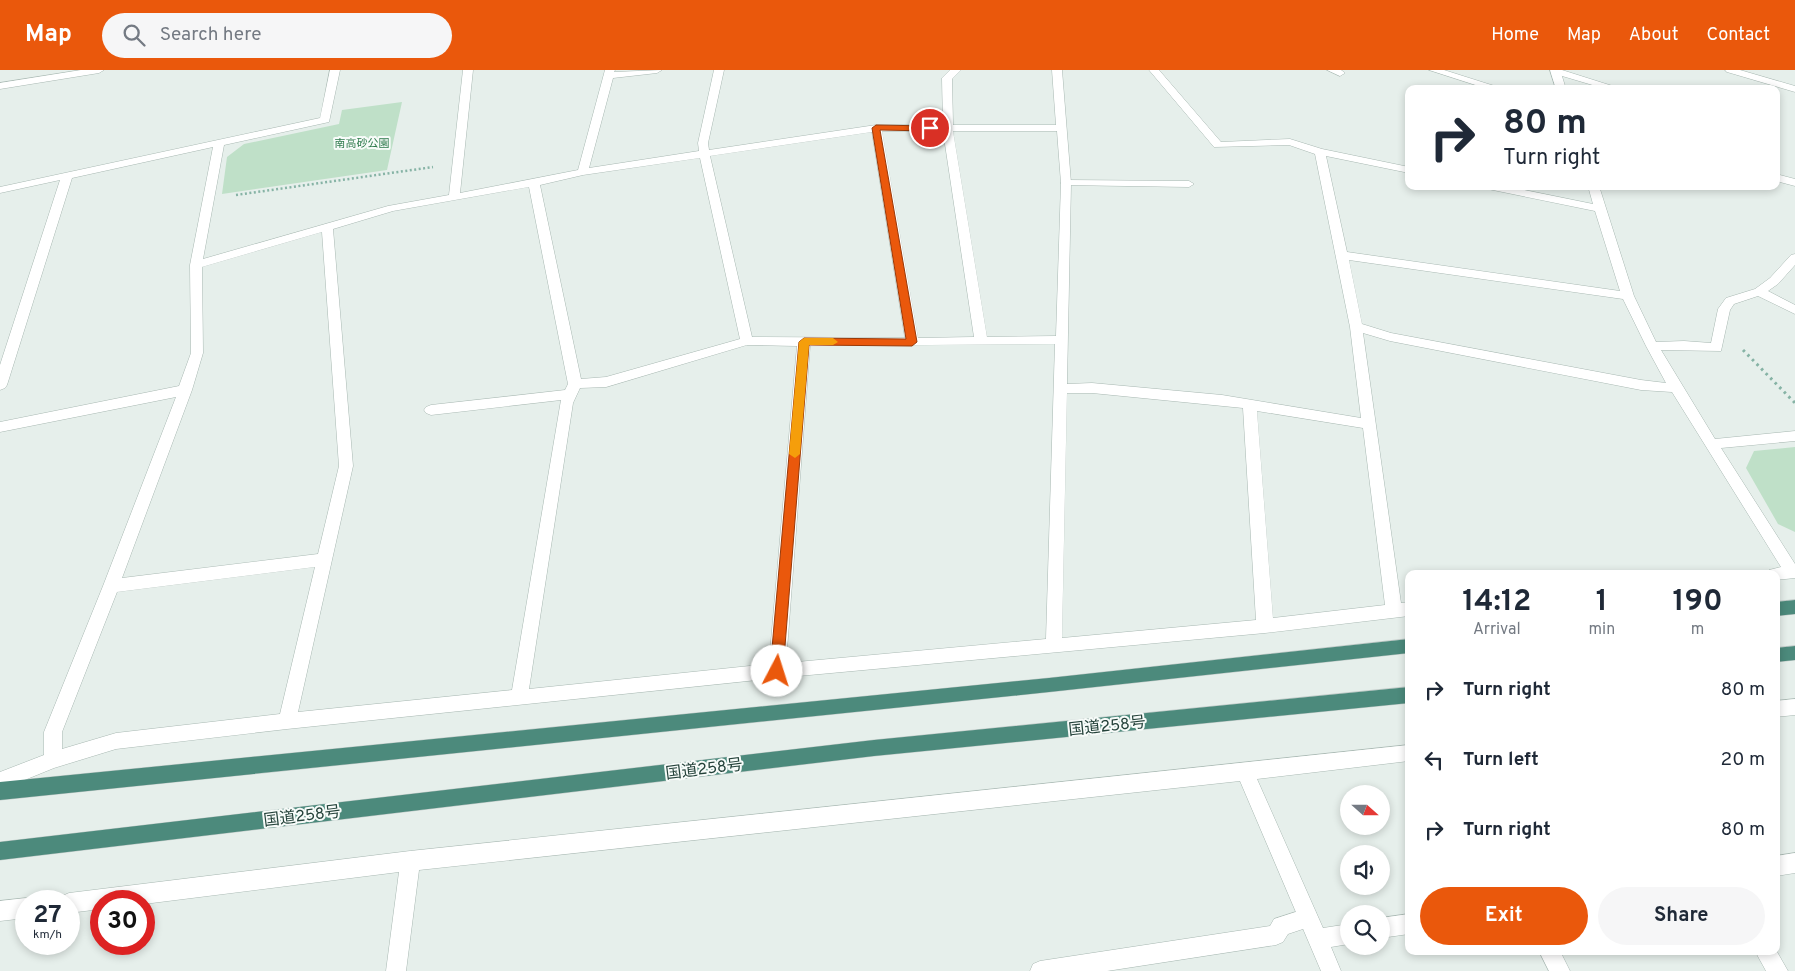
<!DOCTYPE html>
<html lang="en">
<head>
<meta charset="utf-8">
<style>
	:root { --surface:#fff; --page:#f6f6f7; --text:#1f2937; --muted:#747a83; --accent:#ea580c }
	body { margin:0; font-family:Overpass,"Noto Sans JP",sans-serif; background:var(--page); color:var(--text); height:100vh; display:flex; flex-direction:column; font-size:19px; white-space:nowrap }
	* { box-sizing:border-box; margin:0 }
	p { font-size:16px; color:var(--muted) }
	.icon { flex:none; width:28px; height:28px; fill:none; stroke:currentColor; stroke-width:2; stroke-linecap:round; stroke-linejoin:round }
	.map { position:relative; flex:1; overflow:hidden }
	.drawer { position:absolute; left:1405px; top:500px; width:375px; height:385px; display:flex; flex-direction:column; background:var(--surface); border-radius:10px; box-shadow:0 2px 8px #0003 }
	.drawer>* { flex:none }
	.top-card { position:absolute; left:1405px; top:15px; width:375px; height:105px; border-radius:10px; box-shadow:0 2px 8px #0003; background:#fff; color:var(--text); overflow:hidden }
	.needle { width:32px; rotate:111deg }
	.buttons { position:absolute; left:1340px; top:715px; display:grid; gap:10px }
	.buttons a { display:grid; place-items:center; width:50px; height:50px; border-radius:50%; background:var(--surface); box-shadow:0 2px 8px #0003; font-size:25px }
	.speed { position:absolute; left:15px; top:820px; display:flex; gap:10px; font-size:25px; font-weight:700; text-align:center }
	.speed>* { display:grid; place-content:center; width:65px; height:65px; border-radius:50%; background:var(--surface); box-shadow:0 2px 8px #0003; line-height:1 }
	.speed small { font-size:12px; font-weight:400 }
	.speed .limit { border:8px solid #d22; background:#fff; color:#111 }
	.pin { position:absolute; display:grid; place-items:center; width:42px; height:42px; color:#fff; margin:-21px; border:2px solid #fff; border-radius:50%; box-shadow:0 1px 5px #0007 }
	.me { position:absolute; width:55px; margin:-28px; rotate:5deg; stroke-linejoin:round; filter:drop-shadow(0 0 4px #0008) }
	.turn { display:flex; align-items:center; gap:18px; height:105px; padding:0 15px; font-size:22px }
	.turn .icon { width:65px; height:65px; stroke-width:2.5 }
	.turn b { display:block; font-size:35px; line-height:42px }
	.eta { display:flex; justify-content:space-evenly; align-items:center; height:85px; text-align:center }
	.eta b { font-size:30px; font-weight:700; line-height:35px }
	.button { display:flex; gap:10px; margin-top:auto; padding:10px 15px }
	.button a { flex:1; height:58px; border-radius:30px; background:var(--accent); color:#fff; font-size:20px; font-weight:700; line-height:58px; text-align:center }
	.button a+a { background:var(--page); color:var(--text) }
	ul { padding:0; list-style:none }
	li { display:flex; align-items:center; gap:15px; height:70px; padding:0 15px }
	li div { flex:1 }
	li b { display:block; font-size:19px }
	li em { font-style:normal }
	header { display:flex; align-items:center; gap:30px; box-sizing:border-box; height:70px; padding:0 25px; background:var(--accent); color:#fff }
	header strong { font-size:24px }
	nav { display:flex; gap:28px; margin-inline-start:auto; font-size:18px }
	.search { width:350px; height:45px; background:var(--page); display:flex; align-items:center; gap:12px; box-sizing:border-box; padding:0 18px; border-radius:28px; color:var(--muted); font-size:19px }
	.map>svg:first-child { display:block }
	.green { fill:#bfe0c8 }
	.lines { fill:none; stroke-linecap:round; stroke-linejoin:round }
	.service-casing { stroke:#a8b8b2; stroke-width:1 }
	.minor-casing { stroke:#a8b8b2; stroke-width:1 }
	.trunk-casing { stroke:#c2cac8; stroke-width:1 }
	.path-far1 { stroke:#86b3a5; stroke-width:2.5; stroke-dasharray:2 2.5; stroke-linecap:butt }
	.path { stroke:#86b3a5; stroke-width:3; stroke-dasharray:2.5 4; stroke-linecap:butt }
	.service { fill:#fff; fill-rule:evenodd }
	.minor { fill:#fff; fill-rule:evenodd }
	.trunk { fill:#4c8a7c; fill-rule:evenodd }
	.route { fill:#ea580c; stroke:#983908 }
	.slow { fill:#f59e0b }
	.labels { text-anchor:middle; stroke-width:4; stroke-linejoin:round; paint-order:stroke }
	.far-park-label { font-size:11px; fill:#2d7a4b; stroke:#f7fbf9 }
	.near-street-label { font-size:16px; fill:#24423a; stroke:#f7fbf9 }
</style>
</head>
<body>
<header>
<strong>Map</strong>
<div class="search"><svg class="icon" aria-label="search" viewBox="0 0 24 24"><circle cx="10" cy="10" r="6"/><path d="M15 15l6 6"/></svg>Search here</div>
<nav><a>Home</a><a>Map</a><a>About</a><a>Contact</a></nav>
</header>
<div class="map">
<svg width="1795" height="901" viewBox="0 0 1795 901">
	<rect width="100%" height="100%" fill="#e6efeb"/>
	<path class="green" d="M402 32 387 100 222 124 227 87 244 74 339 54 342 40Z
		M1795 377V462L1778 454 1746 398 1754 381Z"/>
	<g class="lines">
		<defs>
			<path id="service" d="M1551 0H1562L1622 19H1606L1552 3Z
				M1066 110 1189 111 1194 114 1189 117 1062 115 1061 113 1062 111Z
				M1308 838 1315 841 1318 848 1315 855 1288 864 1283 872 1276 875 1107 901H1030L1033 894 1040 891 1270 856 1274 849Z"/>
			<path id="minor" d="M81 0H104L99 3 0 19V13Z
				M330 0H340L329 52 224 75 203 189 388 136 449 125 463 0H473L460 123 578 100 605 0H615L614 2 662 0 657 3 613 8 589 98 699 81 698 73 714 0H724L708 73 709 80 876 55H943L942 8 950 0H961L952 9 953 55H1056L1052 0H1062L1071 113 1067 314 1092 313 1222 325 1361 348 1350 257 1315 84 1289 75 1214 77 1149 0H1159L1221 72 1290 69 1322 79 1409 97V103L1326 86 1347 182 1620 221 1595 141 1488 119 1483 116H1505L1593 134 1588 116H1599L1634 226 1656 272 1684 271 1711 273 1718 239 1726 228 1755 219 1770 208 1791 185 1795 184V195L1778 214 1768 221 1795 235V244L1758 226 1734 234 1730 240 1721 281 1661 280 1715 369 1795 361V371L1721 378 1795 494V508L1776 510V504H1767L1769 500 1781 497 1672 322 1641 320 1390 271 1363 263 1401 533 1409 532V546L1265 563 777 608 287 659 116 679 54 698 0 720V702L44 685V662L103 516 176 327 0 362V352L179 316 191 283 190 195 213 77 72 108 7 315 5 318 0 320V295L60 110 0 123V117L320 48ZM882 61H943L974 267 918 268ZM953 61H1057L1061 113 1056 266 987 267ZM872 62 905 268 752 267 710 86ZM700 88 740 269 606 307 581 309 540 115 583 105ZM529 117 568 314 565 320 431 335 426 337 424 340 426 343 431 345 561 330 512 620 298 642 353 396 333 159 393 141ZM322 162 339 396 318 484 122 508 192 320 203 283 202 197ZM1349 190 1623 229 1646 276 1666 313 1641 310 1391 263 1362 254ZM1055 274 1046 569 786 593 810 276ZM747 275 797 276 769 594 529 619 573 333 580 318 606 317ZM1067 323H1092L1243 338 1256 550 1062 568ZM1257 341 1363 358 1385 535 1273 548ZM315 497 280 644 116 663 62 679V662L117 522Z
				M1327 0H1341L1345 3 1340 6Z
				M1429 0H1444L1504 19H1488Z
				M1550 0H1560L1566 19H1556Z
				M1725 0H1740L1795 16V22L1727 2Z
				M1776 104 1795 109V116L1776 111Z
				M1795 629V645L1776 647V631Z
				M1409 675V691L1257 709 1323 858 1349 854V874L1331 877 1341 901H1321L1240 711 419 800 406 901H386L399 802 144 834V831H101V839L69 843V831H60L62 826 69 823 410 781Z
				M1795 783V803L1776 806V786Z
				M26 828 33 831H26V848L0 851V831Z
				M1409 844V864L1381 868V848Z
				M1776 880 1788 901H1766L1755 881Z
				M1539 881H1560L1570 901H1549Z"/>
			<path id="trunk" d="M1795 530V544L1776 546V532Z
				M1409 569V583L1049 622 0 730V712L1049 608Z
				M1795 576V590L1776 592V578Z
				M1409 617V633L874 686 0 790V772L874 670Z"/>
		</defs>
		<use href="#service" class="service-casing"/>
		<use href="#minor" class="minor-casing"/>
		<use href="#trunk" class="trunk-casing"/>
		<path class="path-far1" d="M236 125 433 97"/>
		<path class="path" d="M1743 280 1795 333"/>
		<use href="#service" class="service"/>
		<use href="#minor" class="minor"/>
		<use href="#trunk" class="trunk"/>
	</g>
	<path class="route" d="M876 55 930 56 933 58 930 61 880 60 917 272 912 276 809 275 783 601 781 605 777 607 772 605 770 601 799 272 804 268 906 269 872 58Z"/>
	<path class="slow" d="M804 268H833L838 272 833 275H809L800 384 795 388 789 384 799 272Z"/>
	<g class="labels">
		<g class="far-park-label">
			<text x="362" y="77">南高砂公園</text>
		</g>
		<g class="near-street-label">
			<text transform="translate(1107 655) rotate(-6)" y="6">国道258号</text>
			<text transform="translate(704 698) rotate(-7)" y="6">国道258号</text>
			<text transform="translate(302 745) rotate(-7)" y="6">国道258号</text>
		</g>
	</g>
</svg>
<div class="buttons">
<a><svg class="needle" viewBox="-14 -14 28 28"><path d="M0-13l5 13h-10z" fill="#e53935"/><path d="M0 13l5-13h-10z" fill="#747a83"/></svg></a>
<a><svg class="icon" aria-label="sound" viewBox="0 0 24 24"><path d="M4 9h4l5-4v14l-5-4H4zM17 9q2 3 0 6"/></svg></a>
<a><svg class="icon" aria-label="search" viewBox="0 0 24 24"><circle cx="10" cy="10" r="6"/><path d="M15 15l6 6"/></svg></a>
</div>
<div class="speed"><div>27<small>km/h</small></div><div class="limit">30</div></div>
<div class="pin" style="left:930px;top:58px;background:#d93025"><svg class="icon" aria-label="arrive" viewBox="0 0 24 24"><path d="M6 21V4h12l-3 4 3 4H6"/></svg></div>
<svg class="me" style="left:777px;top:601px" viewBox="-20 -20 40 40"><circle r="19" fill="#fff"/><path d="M0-13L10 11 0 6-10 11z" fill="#ea580c"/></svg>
<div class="top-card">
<div class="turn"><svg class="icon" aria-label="right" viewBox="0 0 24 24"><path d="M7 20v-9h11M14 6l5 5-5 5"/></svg><div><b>80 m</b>Turn right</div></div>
</div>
<section class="drawer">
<div class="eta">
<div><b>14:12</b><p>Arrival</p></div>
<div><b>1</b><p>min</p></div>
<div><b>190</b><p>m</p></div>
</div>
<ul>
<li><svg class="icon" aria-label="right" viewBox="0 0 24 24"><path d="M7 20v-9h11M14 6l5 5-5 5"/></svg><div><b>Turn right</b></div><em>80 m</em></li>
<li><svg class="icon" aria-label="left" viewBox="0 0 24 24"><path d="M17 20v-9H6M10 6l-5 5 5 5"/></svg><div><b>Turn left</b></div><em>20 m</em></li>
<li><svg class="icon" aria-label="right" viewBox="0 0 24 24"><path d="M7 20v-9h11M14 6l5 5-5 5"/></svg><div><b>Turn right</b></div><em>80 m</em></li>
</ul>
<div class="button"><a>Exit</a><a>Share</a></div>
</section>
</div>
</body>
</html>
